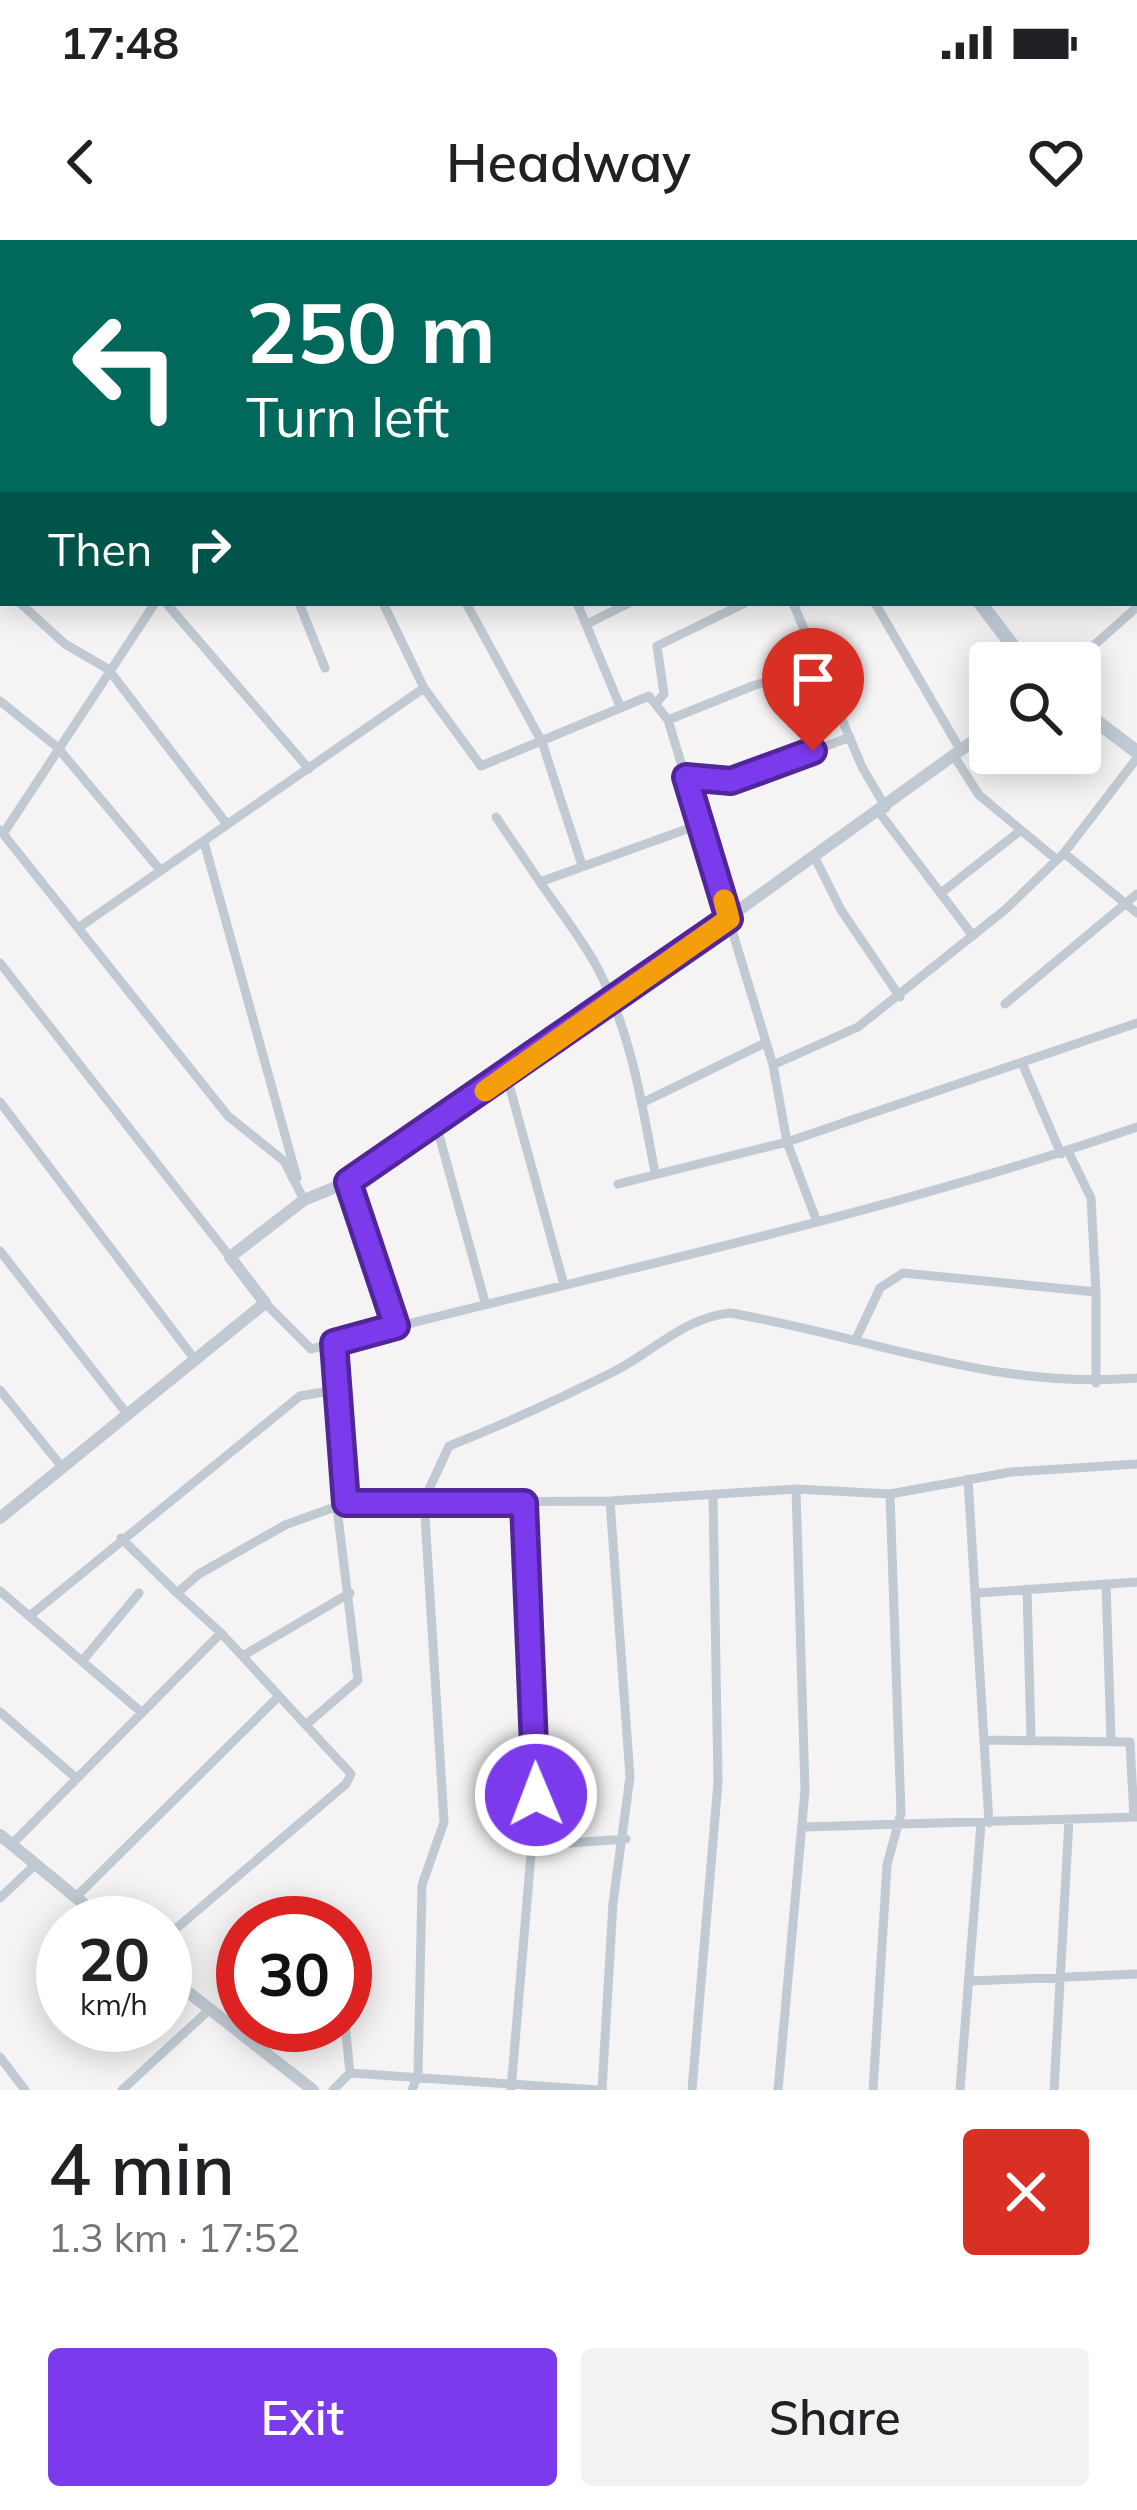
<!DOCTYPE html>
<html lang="en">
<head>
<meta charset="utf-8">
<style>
	:root { --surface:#fff; --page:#f2f2f2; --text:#202124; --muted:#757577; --accent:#7c3aed }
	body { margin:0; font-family:Mulish,sans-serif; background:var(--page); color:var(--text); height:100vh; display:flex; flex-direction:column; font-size:45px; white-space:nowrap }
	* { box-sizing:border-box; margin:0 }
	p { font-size:39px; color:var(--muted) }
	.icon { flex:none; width:66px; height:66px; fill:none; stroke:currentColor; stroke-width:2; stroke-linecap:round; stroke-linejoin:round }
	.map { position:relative; height:1850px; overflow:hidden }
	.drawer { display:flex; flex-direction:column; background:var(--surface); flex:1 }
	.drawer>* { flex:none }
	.banner { position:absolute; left:0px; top:0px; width:1137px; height:366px; box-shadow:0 6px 30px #0003; background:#00695c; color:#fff; overflow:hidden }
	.buttons { position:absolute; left:969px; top:402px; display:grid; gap:24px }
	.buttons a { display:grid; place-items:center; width:132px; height:132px; border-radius:12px; background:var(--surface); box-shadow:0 6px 30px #0003; font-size:60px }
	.speed { position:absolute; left:36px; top:1656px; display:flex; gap:24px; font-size:60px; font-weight:700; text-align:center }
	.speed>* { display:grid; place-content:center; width:156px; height:156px; border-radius:50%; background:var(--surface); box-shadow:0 6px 30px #0003; line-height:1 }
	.speed small { font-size:30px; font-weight:400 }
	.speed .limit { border:18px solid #d22; background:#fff; color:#111 }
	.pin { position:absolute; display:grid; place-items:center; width:102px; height:102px; color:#fff; margin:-123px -51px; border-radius:50% 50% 50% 0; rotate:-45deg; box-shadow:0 0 12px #0007 }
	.pin .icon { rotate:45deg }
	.me { position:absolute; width:132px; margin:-66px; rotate:359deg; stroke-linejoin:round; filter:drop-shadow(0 0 9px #0008) }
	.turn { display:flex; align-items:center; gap:42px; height:252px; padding:0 48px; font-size:54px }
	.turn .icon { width:156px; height:156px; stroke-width:2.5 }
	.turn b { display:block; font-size:84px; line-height:102px }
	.then { display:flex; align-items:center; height:114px; padding:0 48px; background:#0003; gap:24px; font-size:45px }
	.round { display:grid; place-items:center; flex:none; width:126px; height:126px; border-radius:12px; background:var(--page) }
	.headline { display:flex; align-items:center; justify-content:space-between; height:204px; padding:0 48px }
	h1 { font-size:72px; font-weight:600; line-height:90px }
	.button { display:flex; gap:24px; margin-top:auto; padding:24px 48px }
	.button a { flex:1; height:138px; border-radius:12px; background:var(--accent); color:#fff; font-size:48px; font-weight:600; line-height:138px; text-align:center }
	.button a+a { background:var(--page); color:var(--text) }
	.status { display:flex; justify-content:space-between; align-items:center; height:84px; padding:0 60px; background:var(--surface); direction:ltr }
	.status svg { height:33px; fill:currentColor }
	header { display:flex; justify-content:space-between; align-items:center; height:156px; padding:0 48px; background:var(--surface); font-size:54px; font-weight:600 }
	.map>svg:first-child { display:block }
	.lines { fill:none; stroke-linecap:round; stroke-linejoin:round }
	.minor { stroke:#c1cad2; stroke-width:9 }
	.tertiary { stroke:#c1cad2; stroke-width:12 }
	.secondary { stroke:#c1cbd6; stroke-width:14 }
	.route-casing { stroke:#51269a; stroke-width:30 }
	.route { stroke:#7c3aed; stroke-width:21 }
	.slow { stroke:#f59e0b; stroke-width:21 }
</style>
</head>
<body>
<div class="status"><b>17:48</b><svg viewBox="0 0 49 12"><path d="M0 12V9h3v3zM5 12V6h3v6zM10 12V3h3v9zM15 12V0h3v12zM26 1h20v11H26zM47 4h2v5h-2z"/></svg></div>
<header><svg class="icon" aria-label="back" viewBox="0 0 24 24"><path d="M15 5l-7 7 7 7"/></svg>Headway<svg class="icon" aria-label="heart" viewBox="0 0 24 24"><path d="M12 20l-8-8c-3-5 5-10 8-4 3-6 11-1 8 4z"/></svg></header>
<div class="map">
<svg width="1137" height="1850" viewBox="0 0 1137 1850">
	<rect width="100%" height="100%" fill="#f5f3f3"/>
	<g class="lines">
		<path class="minor" d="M89 0 91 3
			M196 0 197 3
			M309 0 312 3
			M530 0 532 3
			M629 0 631 3
			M993 0 995 3
			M48 3 50 0
			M491 3 496 0
			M652 3 657 0
			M765 3 770 0
			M1093 3 1098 0
			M3 69V75
			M1134 128 1137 127
			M0 226 3 228
			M1134 240 1137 238
			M0 345 3 348
			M20 363 65 404 108 429 226 583
			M166 363 309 529
			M299 363 325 428
			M383 363 424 448 481 526 649 456 668 480 773 825 787 902 817 982
			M466 363 542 502 582 625
			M577 363 620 466
			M793 363 862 527 886 568
			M875 363 961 511
			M589 383 629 363
			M1074 423 1137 367
			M0 461 57 507 161 631
			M657 462 664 454 657 406 745 363
			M668 480 755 445 821 427
			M954 516 979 555 1057 620
			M686 537 741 539 850 497
			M879 572 973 696
			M496 577 540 642 701 584
			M0 590 228 876 284 921 304 960
			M3 594 155 363
			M204 602 297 938
			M1064 613 1137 673
			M815 618 841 670 900 757
			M540 642C559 670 581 698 597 727 631 792 642 863 655 933
			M941 653 1021 590
			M81 686 424 448
			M0 723 230 1017
			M1005 764 1137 654
			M1022 823 1061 914
			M773 825 858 787 1006 669 1064 613 1137 518
			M507 837 564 1045
			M0 862 196 1121
			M644 862 765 803
			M436 884 485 1062
			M1068 911 1091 958 1096 1052
			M348 942 396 1086
			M618 944 787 902 1137 783
			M0 1011 127 1174
			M265 1063 311 1109C586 1036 867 980 1137 887
			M856 1099 880 1048 903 1033 1096 1052V1143
			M334 1103 343 1156 346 1263
			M0 1150 62 1227
			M968 1239 989 1583
			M121 1298 177 1353
			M1106 1344 1111 1500
			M1027 1349 1031 1499
			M0 1351 140 1471
			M978 1353 1137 1342
			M32 1374 300 1156 342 1149
			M244 1415 350 1353
			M83 1420 139 1353
			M0 1472 76 1538
			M308 1483 358 1440 337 1268
			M987 1500 1130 1502 1134 1577
			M804 1587 1137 1577
			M12 1604 221 1393 177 1353 199 1334 285 1285 346 1263 610 1261 796 1249 890 1254 1011 1232 1137 1224
			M528 1606 626 1599
			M76 1657 279 1456
			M0 1658 36 1624
			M165 1698 346 1544 351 1534 221 1393
			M972 1741 1137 1734
			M53 1761 63 1753
			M345 1784 350 1833
			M230 1786 243 1772
			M0 1817 25 1850
			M122 1850 209 1770
			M333 1850 350 1833 598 1850
			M412 1850 418 1834 422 1645 444 1582 424 1260 449 1206C505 1184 559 1159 613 1132 653 1112 683 1078 730 1073 871 1097 991 1150 1137 1138
			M511 1850 536 1555 524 1263
			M602 1850 613 1663 630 1537 610 1261
			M692 1850 718 1542 713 1255
			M778 1850 805 1550 796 1249
			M873 1850 887 1625 901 1573 890 1254
			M960 1850 981 1583
			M1054 1850 1069 1580"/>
		<path class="tertiary" d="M0 1278 265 1063 230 1017 304 960 348 942 507 837 990 489
			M0 1595 107 1683
			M165 1734 313 1850"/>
		<path class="secondary" d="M739 0 741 3
			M980 363 1026 423
			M1080 469 1137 512"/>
	</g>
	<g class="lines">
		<defs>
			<path id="route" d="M536 1555 524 1263H346L334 1103 396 1086 348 942 729 679 686 537 731 541 813 511"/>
		</defs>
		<use href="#route" class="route-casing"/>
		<use href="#route" class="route"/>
		<path class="slow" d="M485 851 729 679 724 660"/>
	</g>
</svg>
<div class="buttons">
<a><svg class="icon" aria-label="search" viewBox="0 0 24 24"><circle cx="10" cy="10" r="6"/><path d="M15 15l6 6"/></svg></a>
</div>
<div class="speed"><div>20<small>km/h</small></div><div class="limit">30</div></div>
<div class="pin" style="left:813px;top:511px;background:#d93025"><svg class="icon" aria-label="arrive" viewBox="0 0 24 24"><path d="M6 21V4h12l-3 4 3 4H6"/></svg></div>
<svg class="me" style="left:536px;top:1555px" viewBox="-20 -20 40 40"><circle r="17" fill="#7c3aed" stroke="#fff" stroke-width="3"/><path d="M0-11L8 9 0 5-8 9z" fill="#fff"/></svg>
<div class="banner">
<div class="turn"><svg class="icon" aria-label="left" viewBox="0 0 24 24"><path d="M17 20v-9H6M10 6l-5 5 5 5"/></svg><div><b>250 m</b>Turn left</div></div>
<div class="then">Then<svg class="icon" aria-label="right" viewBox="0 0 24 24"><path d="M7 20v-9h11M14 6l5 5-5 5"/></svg></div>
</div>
</div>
<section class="drawer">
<div class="headline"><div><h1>4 min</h1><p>1.3 km · 17:52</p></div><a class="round" style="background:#d93025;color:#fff"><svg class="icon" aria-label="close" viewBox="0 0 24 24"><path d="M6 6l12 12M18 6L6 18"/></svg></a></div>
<div class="button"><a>Exit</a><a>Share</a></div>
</section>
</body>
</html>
